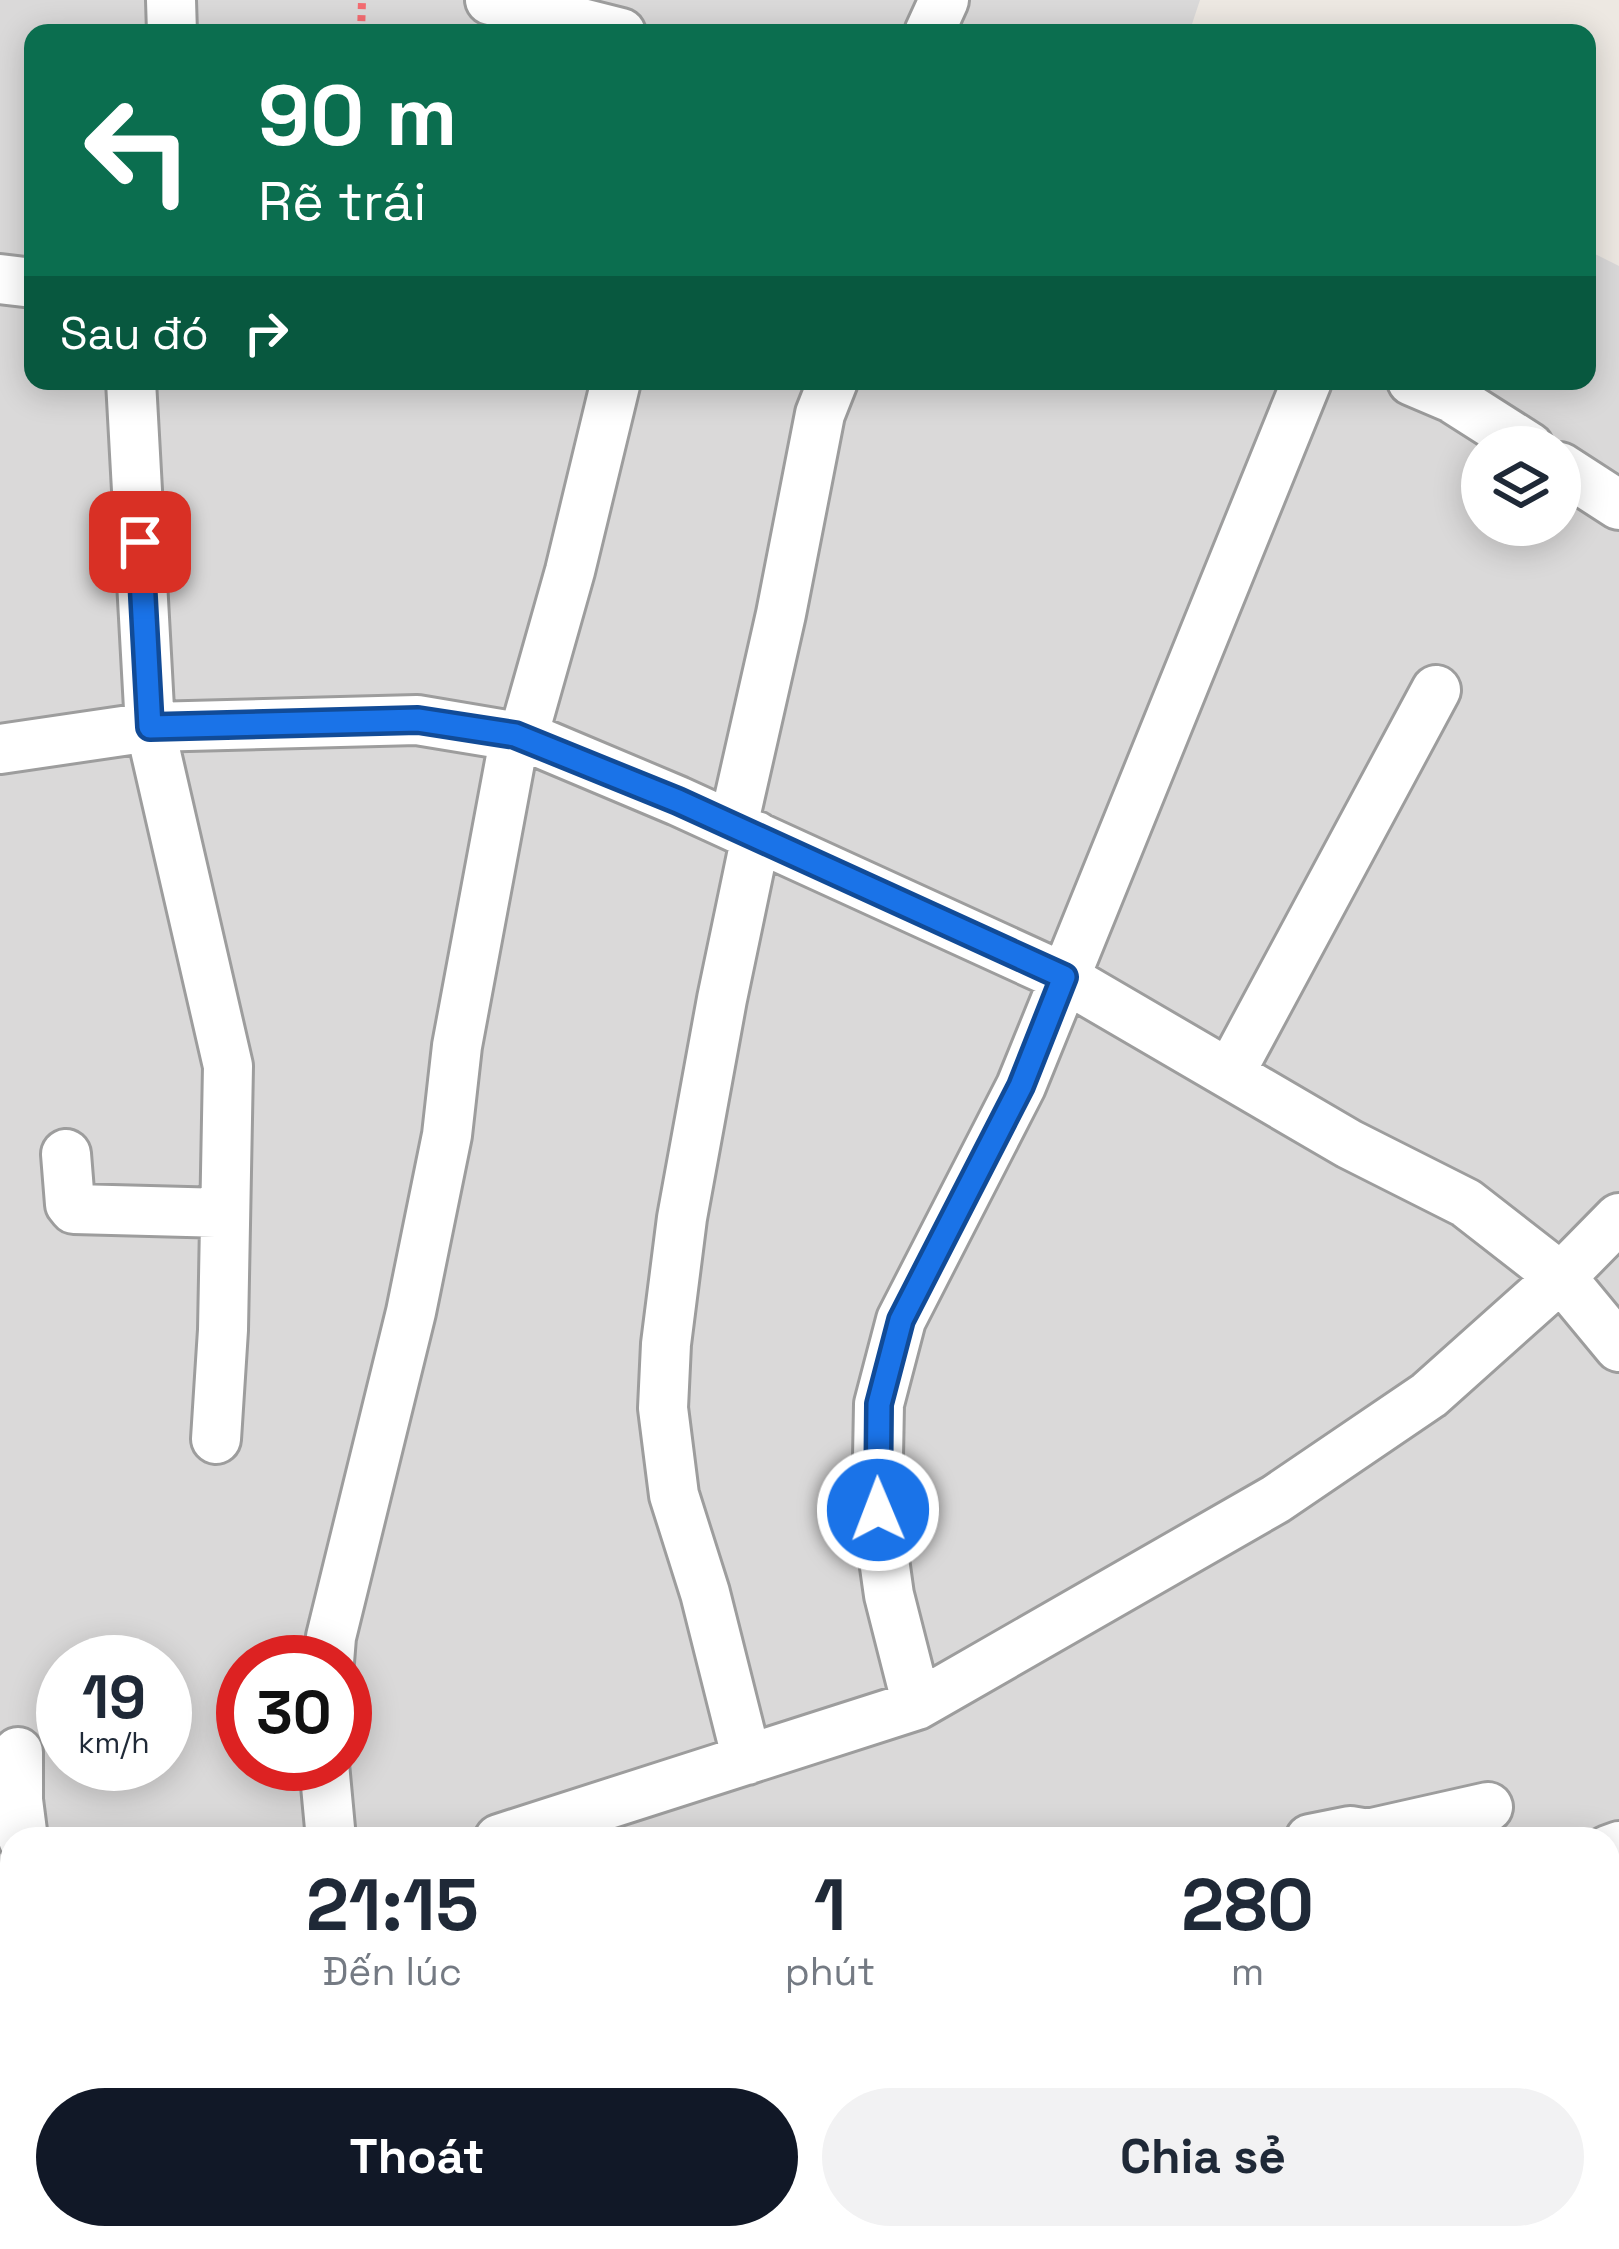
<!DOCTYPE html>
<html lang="vi">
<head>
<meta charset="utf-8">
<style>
	:root { --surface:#fff; --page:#f2f2f3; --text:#1f2937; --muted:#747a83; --accent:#111827 }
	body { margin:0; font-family:"Space Grotesk",sans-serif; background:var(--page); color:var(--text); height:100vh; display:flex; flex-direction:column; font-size:45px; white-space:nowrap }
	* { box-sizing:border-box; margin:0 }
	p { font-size:39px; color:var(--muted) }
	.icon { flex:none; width:66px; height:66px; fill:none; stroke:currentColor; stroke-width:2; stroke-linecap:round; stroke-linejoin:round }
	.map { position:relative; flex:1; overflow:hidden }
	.sheet { position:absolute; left:0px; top:1827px; width:1620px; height:423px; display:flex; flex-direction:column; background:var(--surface); border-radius:36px 36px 0 0; box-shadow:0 6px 30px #0003 }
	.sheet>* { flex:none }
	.hud { position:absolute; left:24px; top:24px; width:1572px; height:366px; border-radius:24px; box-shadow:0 6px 30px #0003; background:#0b6e4f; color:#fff; overflow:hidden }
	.controls { position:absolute; left:1461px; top:426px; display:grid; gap:24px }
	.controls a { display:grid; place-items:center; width:120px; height:120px; border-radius:50%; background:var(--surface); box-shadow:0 6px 30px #0003; font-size:60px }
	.speed { position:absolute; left:36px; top:1635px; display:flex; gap:24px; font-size:60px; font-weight:700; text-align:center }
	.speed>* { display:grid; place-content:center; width:156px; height:156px; border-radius:50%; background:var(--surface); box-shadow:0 6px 30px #0003; line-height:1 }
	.speed small { font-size:30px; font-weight:400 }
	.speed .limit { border:18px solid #d22; background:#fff; color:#111 }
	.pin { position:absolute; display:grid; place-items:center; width:102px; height:102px; color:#fff; margin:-51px; border-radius:24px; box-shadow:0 6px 18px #0006 }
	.me { position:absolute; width:132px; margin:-66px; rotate:359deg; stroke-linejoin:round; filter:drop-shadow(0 0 9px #0008) }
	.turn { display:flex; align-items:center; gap:42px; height:252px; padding:0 36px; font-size:54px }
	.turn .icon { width:156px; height:156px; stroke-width:2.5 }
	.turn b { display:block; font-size:84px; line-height:102px }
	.then { display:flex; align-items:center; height:114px; padding:0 36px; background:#0003; gap:24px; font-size:45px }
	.eta { display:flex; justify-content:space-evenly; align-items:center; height:204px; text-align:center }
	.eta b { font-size:72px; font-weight:800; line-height:84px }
	.cta { display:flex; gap:24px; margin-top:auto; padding:24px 36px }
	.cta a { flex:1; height:138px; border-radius:72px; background:var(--accent); color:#fff; font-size:48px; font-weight:800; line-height:138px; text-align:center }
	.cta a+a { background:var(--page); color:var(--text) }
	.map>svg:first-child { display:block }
	.residential { fill:#dad9d9; fill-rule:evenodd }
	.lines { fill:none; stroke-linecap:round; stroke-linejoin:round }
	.minor-casing { stroke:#9d9d9d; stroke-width:54 }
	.path { stroke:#f46c71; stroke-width:8; stroke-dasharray:6 6; stroke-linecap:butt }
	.minor { stroke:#fff; stroke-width:48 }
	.route-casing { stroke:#114b97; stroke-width:30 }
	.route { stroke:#1a73e8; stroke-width:21 }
</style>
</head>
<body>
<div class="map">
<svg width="1619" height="2249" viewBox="0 0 1619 2249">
	<rect width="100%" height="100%" fill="#ede8e2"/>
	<path class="residential" d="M0 0H1200L1189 33H33V381H1587V250L1619 266V2249H923L919 2238H1608V1839H12V2165L0 2161ZM1482 447H1560V525H1482ZM63 1662H165V1764H63ZM243 1662H345V1764H243Z"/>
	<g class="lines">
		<defs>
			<path id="minor" d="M171 0 172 33
				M490 0 621 33
				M929 33 944 0
				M0 279 33 283
				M131 381 150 727 228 1066 223 1330 216 1439
				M1412 381 1452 398 1529 447
				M1560 467 1619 505
				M523 737 570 571 616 381
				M0 749 150 727 417 720 531 739 678 801 1063 977 1349 1144 1466 1203 1561 1277 1619 1347
				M733 826 781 614 820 414 833 381
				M1230 1073 1436 690
				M66 1154 70 1204 74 1209 225 1213
				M329 1662 331 1637 411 1312 447 1135 457 1046 515 735
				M917 1705 889 1595 877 1510 879 1404 901 1320 1021 1086 1307 381
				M18 1752V1800L23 1839
				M747 1760 705 1593 674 1495 663 1408 666 1344 682 1218 722 999 756 836
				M324 1764 331 1839
				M1368 1834 1488 1807
				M499 1839 917 1705 1276 1499 1429 1395 1561 1277 1619 1218
				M1310 1839 1350 1831 1368 1834 1371 1839
				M1608 1850 1619 1846
				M0 1958 12 1959
				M1608 2190 1619 2185
				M295 2238 299 2249
				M1074 2238 1078 2249
				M1451 2249 1480 2238"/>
		</defs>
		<use href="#minor" class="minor-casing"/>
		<path class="path" d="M361 33 362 0"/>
		<use href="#minor" class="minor"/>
	</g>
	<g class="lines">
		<defs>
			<path id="route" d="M140 542 150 727 418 720 515 735 678 801 1064 977 1021 1086 901 1320 879 1404 878 1510"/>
		</defs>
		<use href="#route" class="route-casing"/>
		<use href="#route" class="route"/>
	</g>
</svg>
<div class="controls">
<a><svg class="icon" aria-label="layers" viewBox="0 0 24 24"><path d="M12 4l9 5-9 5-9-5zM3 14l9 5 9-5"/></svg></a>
</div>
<div class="speed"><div>19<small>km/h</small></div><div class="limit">30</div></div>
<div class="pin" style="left:140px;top:542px;background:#d93025"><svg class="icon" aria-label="arrive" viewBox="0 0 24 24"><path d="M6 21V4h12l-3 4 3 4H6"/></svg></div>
<svg class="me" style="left:878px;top:1510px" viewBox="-20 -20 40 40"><circle r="17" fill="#1a73e8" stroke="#fff" stroke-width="3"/><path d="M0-11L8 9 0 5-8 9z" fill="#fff"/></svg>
<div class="hud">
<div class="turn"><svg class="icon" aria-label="left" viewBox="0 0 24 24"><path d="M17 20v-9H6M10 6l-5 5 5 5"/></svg><div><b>90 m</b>Rẽ trái</div></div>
<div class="then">Sau đó<svg class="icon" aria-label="right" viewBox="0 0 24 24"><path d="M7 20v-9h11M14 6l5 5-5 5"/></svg></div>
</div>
<section class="sheet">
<div class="eta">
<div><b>21:15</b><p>Đến lúc</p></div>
<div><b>1</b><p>phút</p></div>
<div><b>280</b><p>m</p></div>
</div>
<div class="cta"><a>Thoát</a><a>Chia sẻ</a></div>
</section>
</div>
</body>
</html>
